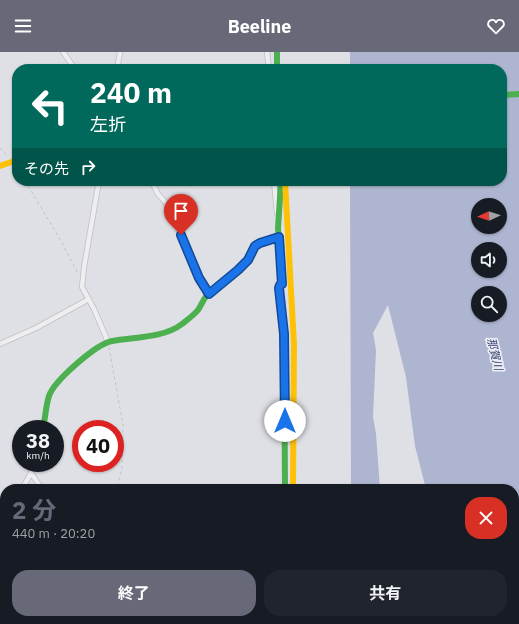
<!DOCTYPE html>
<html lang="ja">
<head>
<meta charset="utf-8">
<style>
	:root { --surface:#171b24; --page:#20242c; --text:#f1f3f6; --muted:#9ea1a6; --accent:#676978 }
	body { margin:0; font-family:"IBM Plex Sans","Noto Sans JP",sans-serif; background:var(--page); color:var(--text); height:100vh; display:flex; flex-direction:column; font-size:15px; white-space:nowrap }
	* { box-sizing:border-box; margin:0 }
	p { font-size:13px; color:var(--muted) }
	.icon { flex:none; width:22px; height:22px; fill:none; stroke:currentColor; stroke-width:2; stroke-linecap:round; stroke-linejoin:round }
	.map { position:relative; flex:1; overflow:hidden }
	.side { position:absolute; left:0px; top:432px; width:519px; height:140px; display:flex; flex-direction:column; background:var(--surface); border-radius:16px 16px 0 0; box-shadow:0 1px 3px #0004 }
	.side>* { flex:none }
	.banner { position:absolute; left:12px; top:12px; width:495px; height:122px; border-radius:16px; box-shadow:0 1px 3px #0004; background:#00695c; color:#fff; overflow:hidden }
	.needle { width:26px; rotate:266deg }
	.buttons { position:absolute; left:471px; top:146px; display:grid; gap:8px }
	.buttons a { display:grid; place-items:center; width:36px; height:36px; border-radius:50%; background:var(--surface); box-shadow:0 1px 3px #0004; font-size:20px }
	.speed { position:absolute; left:12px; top:368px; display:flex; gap:8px; font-size:20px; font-weight:700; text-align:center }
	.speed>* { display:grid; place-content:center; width:52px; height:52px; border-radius:50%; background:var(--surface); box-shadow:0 1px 3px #0004; line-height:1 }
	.speed small { font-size:10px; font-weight:400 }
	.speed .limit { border:6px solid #d22; background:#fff; color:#111 }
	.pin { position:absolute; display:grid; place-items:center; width:34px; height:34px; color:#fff; margin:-41px -17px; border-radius:50% 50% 50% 0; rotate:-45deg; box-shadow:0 0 4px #0007 }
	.pin .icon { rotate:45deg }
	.me { position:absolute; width:44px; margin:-22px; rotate:0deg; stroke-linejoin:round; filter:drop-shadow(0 0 3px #0008) }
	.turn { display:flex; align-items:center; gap:14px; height:84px; padding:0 12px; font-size:18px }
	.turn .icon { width:52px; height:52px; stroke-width:2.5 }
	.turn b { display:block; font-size:28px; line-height:34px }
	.then { display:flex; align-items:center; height:38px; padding:0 12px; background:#0003; gap:8px; font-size:15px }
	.round { display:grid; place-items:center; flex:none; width:42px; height:42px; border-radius:16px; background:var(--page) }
	.headline { display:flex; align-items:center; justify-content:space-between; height:68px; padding:0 12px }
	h1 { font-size:24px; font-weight:700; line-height:30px; color:var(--accent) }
	.primary-button { display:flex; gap:8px; margin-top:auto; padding:8px 12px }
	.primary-button a { flex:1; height:46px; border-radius:16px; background:var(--accent); color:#fff; font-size:16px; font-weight:700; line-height:46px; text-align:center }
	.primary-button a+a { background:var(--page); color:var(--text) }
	header { display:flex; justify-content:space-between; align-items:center; height:52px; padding:0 12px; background:var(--accent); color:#fff; font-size:18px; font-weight:700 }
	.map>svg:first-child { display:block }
	.water { fill:#adb5d0; fill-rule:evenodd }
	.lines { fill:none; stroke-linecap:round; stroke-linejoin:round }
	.street-casing { stroke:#bebec3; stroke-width:6 }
	.path { stroke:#c1c1c7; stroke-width:1; stroke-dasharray:3 3; stroke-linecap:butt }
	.street { stroke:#eeeef1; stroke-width:4.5 }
	.fast { stroke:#4caf50; stroke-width:6 }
	.slow { stroke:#ffc107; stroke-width:6 }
	.route-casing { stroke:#114b97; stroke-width:10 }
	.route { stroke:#1a73e8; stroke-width:7 }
	.labels { text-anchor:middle; stroke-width:3.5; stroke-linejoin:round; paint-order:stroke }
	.water-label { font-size:11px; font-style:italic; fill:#313e70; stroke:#ecedf4 }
</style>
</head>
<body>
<header><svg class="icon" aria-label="menu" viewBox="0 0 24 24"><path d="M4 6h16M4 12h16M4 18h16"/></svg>Beeline<svg class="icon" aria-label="heart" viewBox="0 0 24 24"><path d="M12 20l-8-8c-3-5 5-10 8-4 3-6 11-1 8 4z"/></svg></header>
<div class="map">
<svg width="519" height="572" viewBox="0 0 519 572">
	<rect width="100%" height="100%" fill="#dfe0e5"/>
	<path class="water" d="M350 0H519V572H455L453 567H514V437H426L415 394 406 325 388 253 373 281 376 298 373 365 376 382 380 437H351L350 129H502V17H350ZM478 153H500V175H478ZM478 197H500V219H478ZM478 241H500V263H478Z
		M356 567H383L382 572H356Z"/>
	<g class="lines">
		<defs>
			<path id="street" d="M63 0 75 17
				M267 0 269 17
				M117 17 120 0
				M99 129 84 215 82 235 94 257 108 290
				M154 129V134L158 142 166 151 181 183 199 226 209 241
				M274 129 277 161
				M0 292 36 276 89 247
				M31 421 42 437
				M22 437 31 421 34 411
				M0 455 5 457
				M0 472 5 465
				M0 532 5 536
				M30 567 33 572
				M145 567 148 572
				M290 567 291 572
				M39 572 45 567"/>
		</defs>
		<use href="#street" class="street-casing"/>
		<path class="path" d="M0 96 8 105
			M25 129 57 182 78 221
			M109 295 123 373 122 415 117 437"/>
		<use href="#street" class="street"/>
		<path class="fast" d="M277 0V17
			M502 43 519 42
			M279 185 282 232 280 233 279 237 284 282 285 437
			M43 377C45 367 46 353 49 344 54 329 96 292 112 289 134 285 164 286 182 272 187 268 194 263 198 258 202 252 204 245 210 240 222 229 237 221 247 209 251 205 252 197 256 193 262 189 272 187 279 185L278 177 281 129"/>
		<path class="slow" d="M0 114 17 108
			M285 129 294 293 293 437
			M299 567V572"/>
	</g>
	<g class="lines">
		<defs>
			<path id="route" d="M181 183 199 226 209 242 238 218 248 208 255 194 260 191 279 185 282 232 280 233 279 236 284 282 285 369"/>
		</defs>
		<use href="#route" class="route-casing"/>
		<use href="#route" class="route"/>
	</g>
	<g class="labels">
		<g class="water-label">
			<text transform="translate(495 302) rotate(76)" y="4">那賀川</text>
		</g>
	</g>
</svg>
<div class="buttons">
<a><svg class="needle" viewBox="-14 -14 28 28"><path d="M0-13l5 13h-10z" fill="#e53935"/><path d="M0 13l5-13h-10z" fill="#9ea1a6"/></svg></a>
<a><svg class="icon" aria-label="sound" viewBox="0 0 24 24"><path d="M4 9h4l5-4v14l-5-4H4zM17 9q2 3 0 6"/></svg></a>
<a><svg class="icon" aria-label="search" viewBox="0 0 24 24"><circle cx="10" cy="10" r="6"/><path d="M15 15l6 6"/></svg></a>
</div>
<div class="speed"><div>38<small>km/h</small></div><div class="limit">40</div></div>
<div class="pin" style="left:181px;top:183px;background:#d93025"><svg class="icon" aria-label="arrive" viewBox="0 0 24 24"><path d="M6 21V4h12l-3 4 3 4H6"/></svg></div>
<svg class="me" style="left:285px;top:369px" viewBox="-20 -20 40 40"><circle r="19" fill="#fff"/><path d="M0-13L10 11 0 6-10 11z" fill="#1a73e8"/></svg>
<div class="banner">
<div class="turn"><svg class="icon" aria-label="left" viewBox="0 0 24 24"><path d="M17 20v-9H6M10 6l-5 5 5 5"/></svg><div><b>240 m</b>左折</div></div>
<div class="then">その先<svg class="icon" aria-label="right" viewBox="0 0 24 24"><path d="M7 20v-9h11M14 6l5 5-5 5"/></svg></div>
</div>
<section class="side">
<div class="headline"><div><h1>2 分</h1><p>440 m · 20:20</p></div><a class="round" style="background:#d93025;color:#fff"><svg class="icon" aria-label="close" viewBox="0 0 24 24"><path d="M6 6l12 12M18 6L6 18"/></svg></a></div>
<div class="primary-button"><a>終了</a><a>共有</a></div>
</section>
</div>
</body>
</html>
